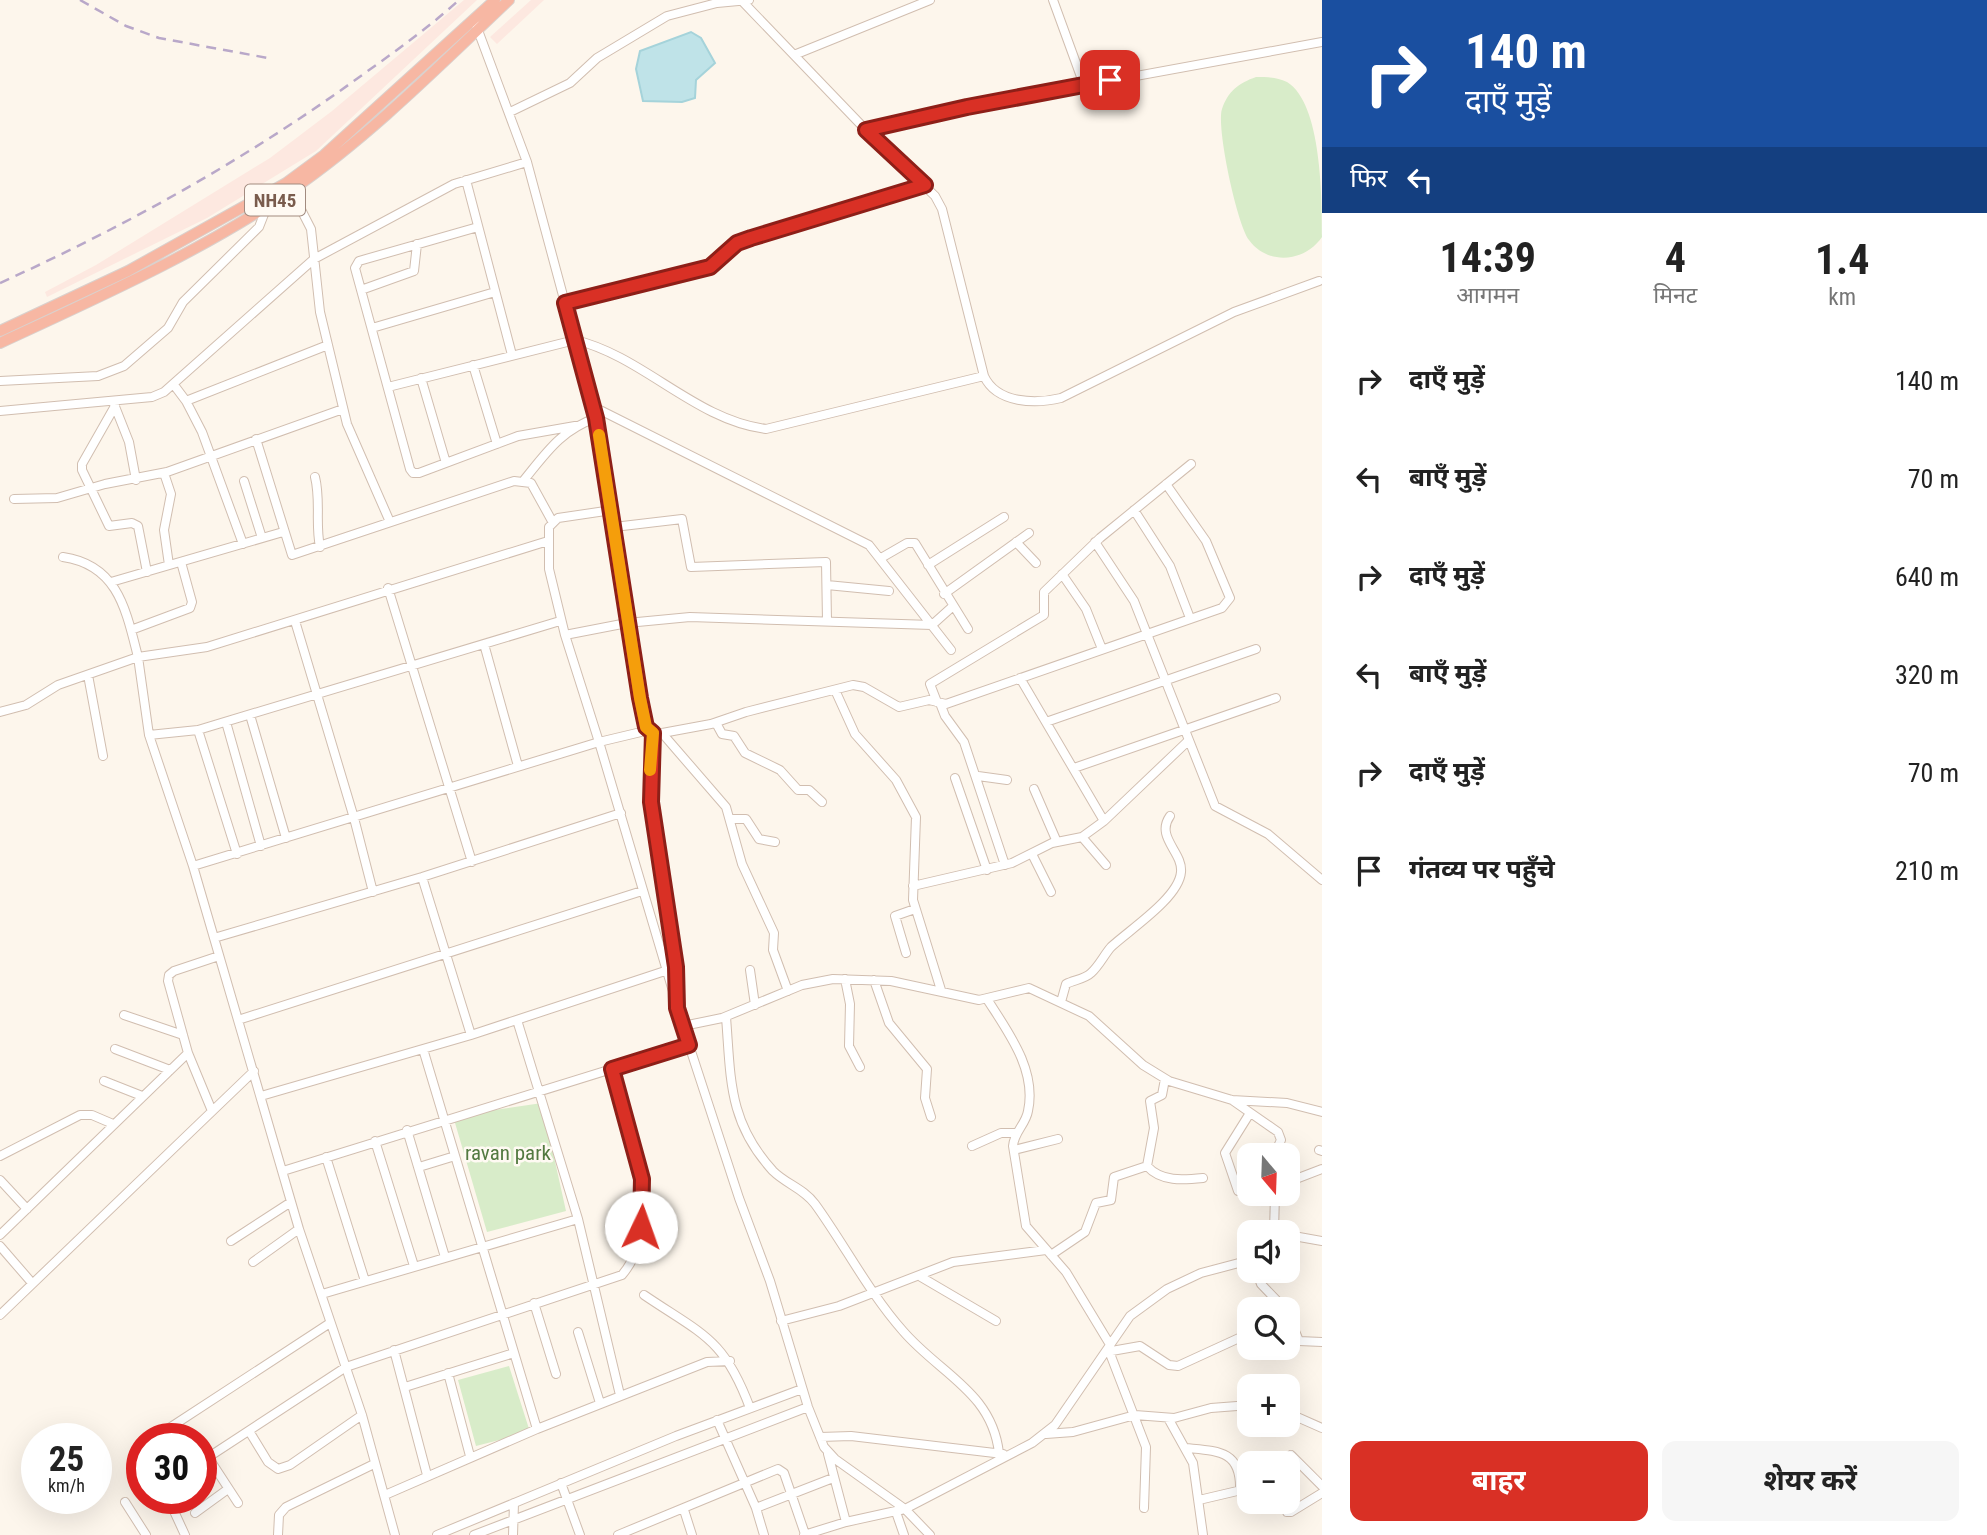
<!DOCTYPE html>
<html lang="hi">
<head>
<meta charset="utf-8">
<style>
	:root { --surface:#fff; --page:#f6f6f6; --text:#222; --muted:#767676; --accent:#d93025 }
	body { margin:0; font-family:"Roboto Condensed","Noto Sans Devanagari",sans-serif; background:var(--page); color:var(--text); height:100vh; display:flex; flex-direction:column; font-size:26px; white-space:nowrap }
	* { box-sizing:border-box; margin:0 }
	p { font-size:23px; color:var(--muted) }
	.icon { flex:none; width:38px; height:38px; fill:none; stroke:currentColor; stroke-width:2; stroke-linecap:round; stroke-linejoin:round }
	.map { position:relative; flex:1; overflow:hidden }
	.details { display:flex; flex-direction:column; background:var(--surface); width:665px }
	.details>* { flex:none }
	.hud { background:#1a4fa0; color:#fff; overflow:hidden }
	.needle { width:46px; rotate:161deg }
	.controls { position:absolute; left:1237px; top:1143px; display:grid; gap:14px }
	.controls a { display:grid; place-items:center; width:63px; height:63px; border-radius:14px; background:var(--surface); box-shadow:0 7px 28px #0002; font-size:35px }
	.speed { position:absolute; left:21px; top:1423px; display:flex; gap:14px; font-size:35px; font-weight:700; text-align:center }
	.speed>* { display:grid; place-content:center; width:91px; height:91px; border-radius:50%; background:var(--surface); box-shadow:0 7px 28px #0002; line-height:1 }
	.speed small { font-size:18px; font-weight:400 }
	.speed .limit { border:10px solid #d22; background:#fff; color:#111 }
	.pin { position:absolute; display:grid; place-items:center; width:60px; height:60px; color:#fff; margin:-30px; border-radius:14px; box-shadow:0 4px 10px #0006 }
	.me { position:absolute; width:77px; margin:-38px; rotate:3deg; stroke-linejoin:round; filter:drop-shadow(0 0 5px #0008) }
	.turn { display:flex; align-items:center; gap:24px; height:147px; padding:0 28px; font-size:32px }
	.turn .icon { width:91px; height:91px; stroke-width:2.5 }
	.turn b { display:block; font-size:49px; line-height:60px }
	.then { display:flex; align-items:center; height:66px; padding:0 28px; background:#0003; gap:14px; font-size:26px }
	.eta { display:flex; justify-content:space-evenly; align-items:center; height:119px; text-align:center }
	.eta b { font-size:42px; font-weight:700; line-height:49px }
	.action { display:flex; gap:14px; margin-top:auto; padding:14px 28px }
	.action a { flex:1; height:80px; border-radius:14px; background:var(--accent); color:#fff; font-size:28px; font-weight:700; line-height:80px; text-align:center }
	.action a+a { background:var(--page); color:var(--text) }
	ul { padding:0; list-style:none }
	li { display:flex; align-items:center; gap:21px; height:98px; padding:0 28px }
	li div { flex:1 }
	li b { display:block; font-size:26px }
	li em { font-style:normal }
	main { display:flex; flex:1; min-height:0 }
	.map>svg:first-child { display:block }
	.commercial { fill:#fde8e0 }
	.green { fill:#d8ecc9 }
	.water { fill:#bfe3e8; stroke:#a5d3da; stroke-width:2 }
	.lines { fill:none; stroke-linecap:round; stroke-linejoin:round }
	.minor-casing { stroke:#d1beb0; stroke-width:10 }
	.highway-casing { stroke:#dad1cd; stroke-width:12 }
	.minor { stroke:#fff; stroke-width:8 }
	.highway { stroke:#f7b7a3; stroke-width:10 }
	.rail { stroke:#b9a8c9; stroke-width:2.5; stroke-dasharray:10 7; stroke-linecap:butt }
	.route-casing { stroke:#8d1f18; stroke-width:18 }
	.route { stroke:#d93025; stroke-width:12 }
	.slow { stroke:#f59e0b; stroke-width:12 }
	.labels { text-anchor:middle; stroke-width:5; stroke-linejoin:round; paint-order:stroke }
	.shield { fill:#fffaf3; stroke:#a28b7f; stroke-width:2 }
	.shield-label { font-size:19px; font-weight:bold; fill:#7a5c4d }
	.park-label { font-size:21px; fill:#537a41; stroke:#fffaf3 }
</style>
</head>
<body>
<main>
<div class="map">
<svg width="1322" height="1535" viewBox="0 0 1322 1535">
	<rect width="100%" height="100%" fill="#fdf6ec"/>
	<path class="commercial" d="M464 0H477L316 151 207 218 47 297 45 292 96 265 270 158 332 111Z
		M531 0H544L497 44 490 37Z"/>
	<path class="green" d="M1256 77C1267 77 1277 77 1287 82 1322 103 1322 200 1322 237 1305 262 1268 266 1249 240 1237 224 1216 127 1222 109 1228 91 1239 83 1256 77Z
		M542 1103 566 1211 487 1232 453 1116Z
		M509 1366 530 1432 476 1446 458 1380Z"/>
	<path class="water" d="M691 32 701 38 715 63 696 80 695 98 682 102 643 101 636 69 640 51Z"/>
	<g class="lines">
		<defs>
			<path id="minor" d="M1053 0 1084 85
				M743 2 866 130 935 196 942 209 984 376C997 404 1036 404 1061 398L1234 312 1319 281
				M476 25 527 162 596 418 646 722 641 732 599 742 689 1045 739 1198 770 1281 808 1407 824 1447 835 1459 905 1509 930 1535
				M794 55 930 0
				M510 112 570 83 597 58 667 16 717 3 749 0
				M866 130 967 107 1322 42
				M466 180 512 355
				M290 188 311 229 320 312 347 424 390 522
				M478 227 359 261 355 268 410 469 413 473H419L518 436 575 426
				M361 290 414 271 417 244
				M565 303 693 272C718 264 728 246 751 238L925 185
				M372 328 495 292
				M473 365 497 444
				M421 378 446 463
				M0 381 98 376 124 366 168 328 183 302 259 227 268 204
				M174 385 186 401 202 432 243 544
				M388 387 575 340C643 356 695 420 766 429L984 376
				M186 401 328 345
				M114 404 129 442 136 480
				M115 406 82 464V470L109 526 132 523 138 526 147 572
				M592 406 869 545 951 650
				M0 411 152 397 164 392 314 259 454 184 527 162
				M256 439 292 555 514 481 531 483 552 521
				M164 473 171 494 164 530 169 565
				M315 477C321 501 315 523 320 547
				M524 480C546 453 561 430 596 418
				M244 481 262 538
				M14 499 57 498 105 484 167 472 343 409
				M1134 510 1170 566 1190 618
				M614 527 682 519 691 567 826 562 827 621
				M1016 542 1036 563
				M1095 542 1134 601 1215 806 1268 834 1322 880
				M881 558 907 543H915L968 629
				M928 565 1004 517
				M1062 574 1086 609 1102 649
				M111 582 283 532
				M827 585 889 591
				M388 588 472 862
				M944 594 1029 533
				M295 621 354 818 373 892
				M131 630 190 608 192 602 181 562
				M565 635 549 569V527L558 518 612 510
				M484 644 518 766
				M88 675 103 756
				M1020 678 1104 821
				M835 690 855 734 896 780 916 817 913 900 941 990
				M937 702 930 684 1044 615V592L1100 538 1191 464
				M940 703 945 716 964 742 1005 865
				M0 712 26 705 58 685 138 657C126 610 118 565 63 557
				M250 715 286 838
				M226 722 261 846
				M1046 722 1256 649
				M716 723 722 734 734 736 745 753 780 770 798 790H809L822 802
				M646 727 657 734 711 724 746 712 853 685 864 687 899 707 929 700 946 704 1222 608 1230 598 1206 541 1166 484
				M198 730 237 854
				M653 733 651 802 676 967 677 998
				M662 733 726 807 742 864 774 933 773 950 788 991
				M149 735 198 730 560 621
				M1074 768 1276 698
				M978 776 1007 780
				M955 778 987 870
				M1034 789 1057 842
				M731 819H746L759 839 775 842
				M1082 837 1106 865
				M1032 854 1051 892
				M193 866 149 735 138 657 207 647 548 541
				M422 877 471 1035
				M913 886 1012 863 1052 843 1082 837 1104 821 1188 741
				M214 938 422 877 621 813
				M906 953 895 916 915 909
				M750 970 755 1005
				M845 979 850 1004 849 1046 860 1067
				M874 980 889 1023 927 1069 925 1098 931 1117
				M987 999C1008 1032 1037 1070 1028 1111 1026 1124 1014 1132 1013 1146L1026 1226 1066 1272 1109 1343
				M1061 1002 1066 984C1074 980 1085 979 1091 973 1099 966 1104 955 1111 947 1129 930 1179 898 1181 872 1183 852 1155 837 1170 816
				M124 1015 183 1035
				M726 1017C731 1079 728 1122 773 1171 786 1184 803 1188 815 1204 844 1244 870 1294 903 1331 940 1374 992 1392 999 1453
				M238 1020 642 891
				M517 1020 578 1219 620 1395
				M683 1026 722 1018 802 985 833 979 891 981 979 1000 1029 988 1089 1016 1143 1065 1169 1081 1232 1100 1287 1103 1322 1112
				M115 1049 170 1070
				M104 1081 142 1096
				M261 1096 471 1035 665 971
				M1232 1100 1278 1132 1281 1140 1274 1155
				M212 1111 188 1053 168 981 169 975 174 971 219 956
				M407 1130 445 1257
				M375 1141 414 1266
				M972 1146 1001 1133H1016
				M1014 1150 1058 1139
				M1319 1150 1322 1151
				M0 1156 80 1115H92L113 1124
				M326 1157 365 1281
				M1147 1166C1161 1182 1183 1180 1203 1178
				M419 1167 455 1156
				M283 1171 689 1045
				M0 1180 27 1209
				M1288 1182 1322 1169
				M1238 1191 1225 1153 1250 1113
				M1274 1232 1275 1194
				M0 1235 188 1053
				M1288 1235 1322 1241
				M231 1241 291 1202
				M0 1246 32 1283
				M1051 1255 1085 1232 1096 1203 1111 1200 1114 1177 1147 1166 1154 1128 1150 1101 1162 1095 1165 1079
				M253 1262 299 1229
				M1256 1270 1261 1284 1285 1309
				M921 1277 996 1321
				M322 1294 578 1219
				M644 1295C703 1335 724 1338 750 1408
				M534 1303 556 1374
				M1288 1314 1299 1341 1322 1342
				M0 1315 254 1071
				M781 1321 839 1306 953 1262 1046 1250
				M578 1332 600 1403
				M394 1350 427 1475
				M1109 1351 1146 1447 1144 1508
				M1106 1352 1140 1346 1169 1365 1178 1366 1250 1333
				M448 1373 470 1456
				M405 1387 514 1353
				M1288 1413 1322 1428
				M1168 1418 1193 1463 1203 1535
				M717 1420 756 1508 764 1535
				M537 1429 707 1362 730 1361
				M249 1431 268 1462 278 1469 290 1465 362 1415
				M1046 1434 1073 1432 1135 1415 1174 1418 1211 1408 1250 1405
				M820 1437 851 1436 1003 1454
				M154 1438 330 1323
				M1186 1448C1217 1451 1241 1450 1240 1489
				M828 1454 846 1522
				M1291 1455 1322 1486
				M208 1457 238 1503
				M201 1462 346 1367 622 1275C667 1222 628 1128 612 1069
				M561 1483 580 1535
				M385 1495 537 1429 423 1049
				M168 1498 185 1535
				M1199 1500 1250 1488
				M125 1502 146 1535
				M1284 1502 1287 1512H1291L1322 1493
				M756 1508 833 1478
				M684 1510 692 1535
				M896 1512 904 1535
				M195 1513 228 1489
				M278 1535 279 1515 286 1507 374 1464
				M395 1535 362 1415 299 1229 193 866 599 742 565 635 627 623 690 617 932 625 952 607
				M437 1535 676 1436 802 1389
				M474 1535 808 1407
				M513 1535 514 1503
				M618 1535 778 1469 784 1473 805 1534
				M804 1535 846 1522 905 1509 1032 1443 1055 1425 1130 1316 1167 1289 1201 1273 1250 1260"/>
			<path id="highway" d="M0 331 128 271 286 183 324 155 495 0
				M0 343C99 297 203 251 293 189 371 135 440 65 509 0"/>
		</defs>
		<use href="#minor" class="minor-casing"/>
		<use href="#highway" class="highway-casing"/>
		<use href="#minor" class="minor"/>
		<use href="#highway" class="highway"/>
		<path class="rail" d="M80 0 126 26 159 38 268 58
			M0 283C126 226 246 159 358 78 393 53 427 29 459 0"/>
	</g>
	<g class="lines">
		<defs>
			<path id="route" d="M641 1227 642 1179 612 1069 689 1045 677 1008 676 967 651 802 653 733 646 727 640 698 596 418 565 303 710 267 737 243 751 238 925 185 866 130 967 107 1110 80"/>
		</defs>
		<use href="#route" class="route-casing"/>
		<use href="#route" class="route"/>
		<path class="slow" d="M599 435 640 698 646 727 653 733 650 770"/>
	</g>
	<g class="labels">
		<rect class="shield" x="245" y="184.5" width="60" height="31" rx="5"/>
		<g class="shield-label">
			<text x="275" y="207">NH45</text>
		</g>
		<g class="park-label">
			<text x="508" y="1160">ravan park</text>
		</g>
	</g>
</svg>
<div class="controls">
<a><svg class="needle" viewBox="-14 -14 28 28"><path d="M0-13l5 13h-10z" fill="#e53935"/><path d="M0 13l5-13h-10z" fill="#767676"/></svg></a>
<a><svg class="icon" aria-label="sound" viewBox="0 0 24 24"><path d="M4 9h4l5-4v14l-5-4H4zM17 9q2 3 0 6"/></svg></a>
<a><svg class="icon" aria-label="search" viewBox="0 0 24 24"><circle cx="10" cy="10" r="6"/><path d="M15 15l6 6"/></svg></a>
<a>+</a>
<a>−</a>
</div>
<div class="speed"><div>25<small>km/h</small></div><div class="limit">30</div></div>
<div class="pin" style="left:1110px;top:80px;background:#d93025"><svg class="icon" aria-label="arrive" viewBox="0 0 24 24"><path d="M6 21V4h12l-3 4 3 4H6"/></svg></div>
<svg class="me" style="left:641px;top:1227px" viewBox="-20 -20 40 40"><circle r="19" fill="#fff"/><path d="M0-13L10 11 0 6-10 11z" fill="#d93025"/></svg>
</div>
<section class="details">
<div class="hud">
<div class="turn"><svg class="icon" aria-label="right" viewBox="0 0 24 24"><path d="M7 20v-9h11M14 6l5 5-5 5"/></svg><div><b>140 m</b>दाएँ मुड़ें</div></div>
<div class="then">फिर<svg class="icon" aria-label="left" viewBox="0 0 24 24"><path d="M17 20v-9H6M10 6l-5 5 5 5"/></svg></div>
</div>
<div class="eta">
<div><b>14:39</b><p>आगमन</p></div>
<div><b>4</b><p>मिनट</p></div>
<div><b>1.4</b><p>km</p></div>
</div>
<ul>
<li><svg class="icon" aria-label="right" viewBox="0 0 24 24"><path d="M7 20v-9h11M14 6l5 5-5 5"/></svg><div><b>दाएँ मुड़ें</b></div><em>140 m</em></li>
<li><svg class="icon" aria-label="left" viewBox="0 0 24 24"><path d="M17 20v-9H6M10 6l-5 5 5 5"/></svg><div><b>बाएँ मुड़ें</b></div><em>70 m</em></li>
<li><svg class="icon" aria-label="right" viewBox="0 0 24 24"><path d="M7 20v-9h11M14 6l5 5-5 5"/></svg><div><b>दाएँ मुड़ें</b></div><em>640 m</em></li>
<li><svg class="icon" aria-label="left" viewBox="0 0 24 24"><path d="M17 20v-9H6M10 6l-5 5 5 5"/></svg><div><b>बाएँ मुड़ें</b></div><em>320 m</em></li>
<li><svg class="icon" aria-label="right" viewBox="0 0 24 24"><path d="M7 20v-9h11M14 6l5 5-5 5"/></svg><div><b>दाएँ मुड़ें</b></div><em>70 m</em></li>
<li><svg class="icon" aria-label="arrive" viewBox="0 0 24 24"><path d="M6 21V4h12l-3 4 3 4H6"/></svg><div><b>गंतव्य पर पहुँचे</b></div><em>210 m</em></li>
</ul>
<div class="action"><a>बाहर</a><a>शेयर करें</a></div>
</section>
</main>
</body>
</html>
